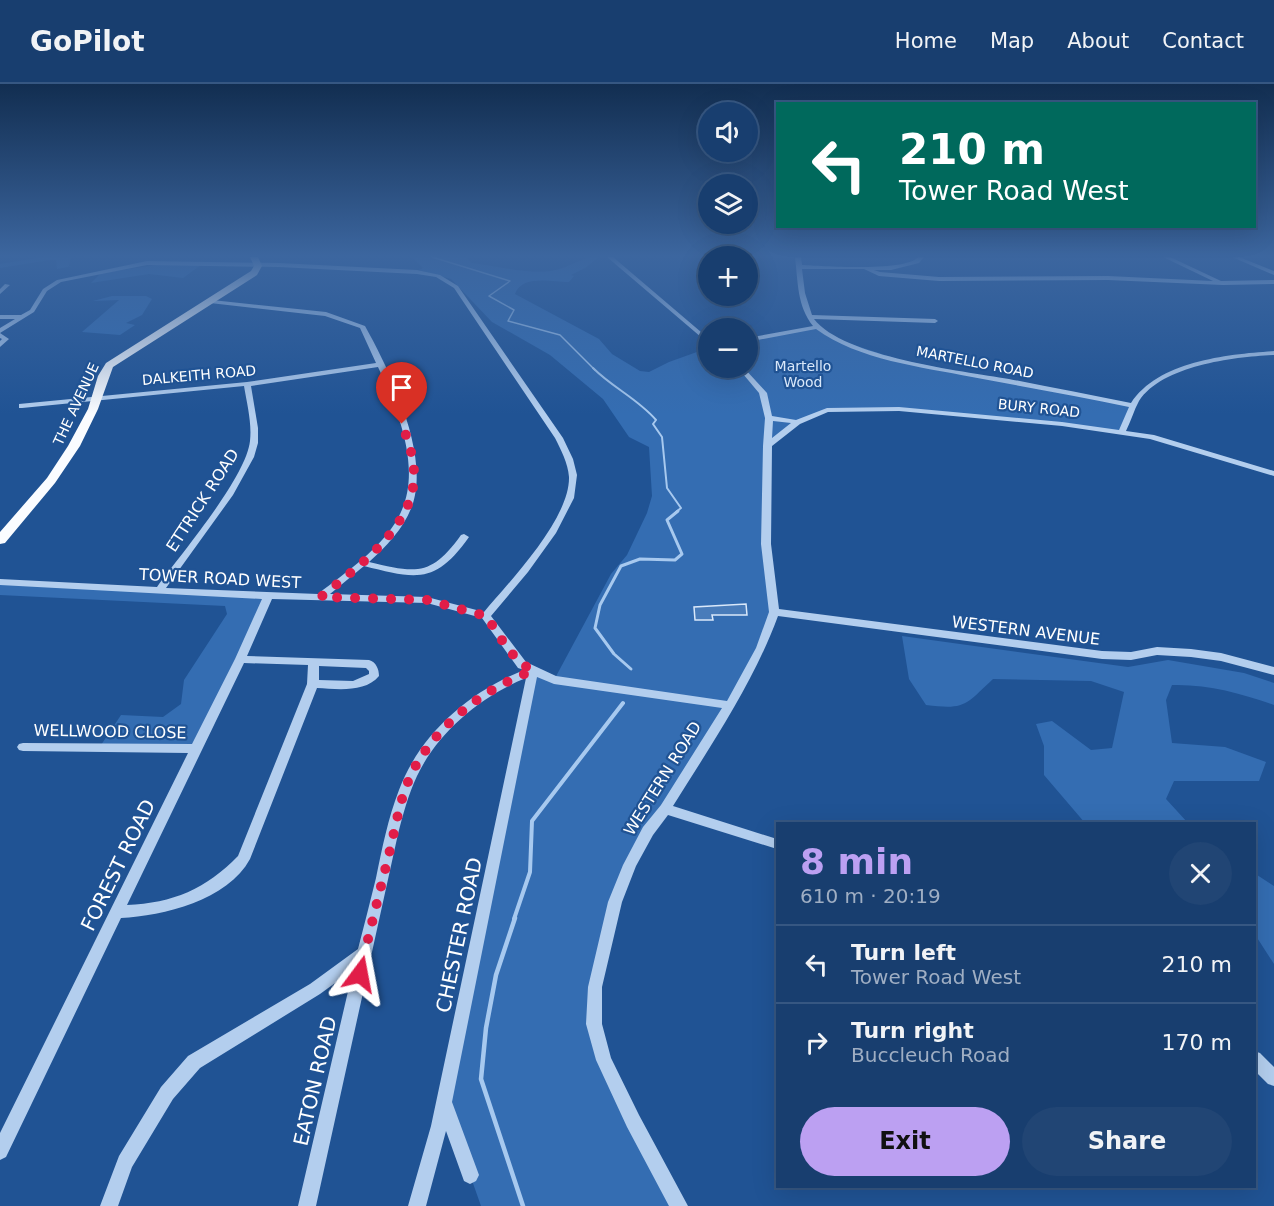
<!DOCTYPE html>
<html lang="en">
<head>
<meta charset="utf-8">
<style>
	:root { --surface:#183e6f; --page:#214574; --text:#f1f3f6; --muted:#9faec3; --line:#365782; --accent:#bca0f2 }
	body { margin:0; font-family:"DejaVu Sans",sans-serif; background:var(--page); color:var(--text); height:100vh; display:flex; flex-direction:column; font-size:22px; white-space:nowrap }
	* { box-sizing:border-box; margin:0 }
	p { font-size:20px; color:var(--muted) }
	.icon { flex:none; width:33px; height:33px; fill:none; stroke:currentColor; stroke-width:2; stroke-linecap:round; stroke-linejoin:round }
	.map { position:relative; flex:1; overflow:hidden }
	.sheet { position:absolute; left:776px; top:738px; width:480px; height:366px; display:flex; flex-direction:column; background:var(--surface); border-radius:0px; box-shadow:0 6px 24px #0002,0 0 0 2px var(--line) }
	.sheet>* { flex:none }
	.banner { position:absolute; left:776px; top:18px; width:480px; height:126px; border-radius:0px; box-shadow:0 6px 24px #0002,0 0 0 2px var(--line); background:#00695c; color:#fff; overflow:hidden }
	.fabs { position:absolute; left:698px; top:18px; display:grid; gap:12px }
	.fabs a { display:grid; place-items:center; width:60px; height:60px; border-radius:50%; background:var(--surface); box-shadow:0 6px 24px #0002,0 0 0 2px var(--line); font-size:30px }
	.pin { position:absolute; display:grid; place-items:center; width:51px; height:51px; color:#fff; margin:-62px -26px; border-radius:50% 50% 50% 0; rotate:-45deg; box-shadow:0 0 6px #0007 }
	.pin .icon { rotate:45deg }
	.me { position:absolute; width:66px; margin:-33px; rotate:13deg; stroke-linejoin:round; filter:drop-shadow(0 0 4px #0008) }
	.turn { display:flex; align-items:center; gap:21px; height:126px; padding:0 24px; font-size:27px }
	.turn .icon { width:78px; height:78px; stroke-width:2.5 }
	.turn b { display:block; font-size:42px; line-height:51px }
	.round { display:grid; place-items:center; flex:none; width:63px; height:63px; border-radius:32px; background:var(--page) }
	.head { display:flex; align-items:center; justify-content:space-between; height:102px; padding:0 24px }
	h1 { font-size:36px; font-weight:700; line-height:45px; color:var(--accent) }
	.button { display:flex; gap:12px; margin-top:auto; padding:12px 24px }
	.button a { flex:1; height:69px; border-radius:36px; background:var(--accent); color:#111; font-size:24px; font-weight:700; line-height:69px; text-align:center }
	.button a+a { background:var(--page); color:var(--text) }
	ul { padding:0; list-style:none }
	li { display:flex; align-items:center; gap:18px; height:78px; padding:0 24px; border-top:2px solid var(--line) }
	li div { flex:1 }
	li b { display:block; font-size:22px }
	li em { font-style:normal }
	header { display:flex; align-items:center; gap:36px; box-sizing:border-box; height:84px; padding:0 30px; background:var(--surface); border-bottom:2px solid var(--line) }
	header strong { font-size:28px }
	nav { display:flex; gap:33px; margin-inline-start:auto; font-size:21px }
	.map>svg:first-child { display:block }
	.green { fill:#346db2 }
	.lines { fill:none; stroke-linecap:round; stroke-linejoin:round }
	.stream-far4 { stroke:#a7c9ef; stroke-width:1.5 }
	.stream-far3 { stroke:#a7c9ef; stroke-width:2 }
	.stream-far2 { stroke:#a7c9ef; stroke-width:3 }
	.stream-far1 { stroke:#a7c9ef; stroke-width:4 }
	.stream { stroke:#a7c9ef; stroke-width:4.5 }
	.building { fill:#497cba; stroke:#d9e8fa; stroke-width:1.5 }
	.minor { fill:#b3ceee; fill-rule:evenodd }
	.major { fill:#fafcff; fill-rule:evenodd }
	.route { stroke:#e11d48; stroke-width:10; stroke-dasharray:0 18 }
	.labels { text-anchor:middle; stroke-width:4.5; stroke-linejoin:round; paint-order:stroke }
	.far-street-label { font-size:14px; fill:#fff; stroke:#205394 }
	.far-park-label { font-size:14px; fill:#d9e8fa; stroke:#205394 }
	.street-label { font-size:16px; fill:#fff; stroke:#205394 }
	.near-street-label { font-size:20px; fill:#fff; stroke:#205394 }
</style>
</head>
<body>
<header>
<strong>GoPilot</strong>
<nav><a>Home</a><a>Map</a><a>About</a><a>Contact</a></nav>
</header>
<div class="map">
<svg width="1274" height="1122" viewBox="0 0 1274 1122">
	<rect width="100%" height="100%" fill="#205394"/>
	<path class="green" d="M43 173H71L69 182H72L57 185 56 176H50L0 184V180Z
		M412 173H466L472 179C497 182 526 190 551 187 570 184 579 173 599 173L585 184 571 191 574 192 569 198C552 198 522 190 515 210L599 255 612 270 640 287 649 288 669 278 708 264V284H747V256L817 243 842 257 900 276 1134 322 1122 348 933 327 827 326 797 338 767 362 766 460 774 516 761 564 665 725 615 818 594 940 679 1122H481L444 1017 533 587 554 596 611 490 627 471 647 429 652 412 649 363 629 353 603 315 550 271 492 238 451 195 419 186 423 184Z
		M164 180 201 181 183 194 149 190 91 199 101 189Z
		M112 212H146L152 215 142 231 126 239 135 241 120 251 82 248 119 216 93 217Z
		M0 498 268 512 196 665 99 664 121 631 163 633 181 620 184 596 227 530 225 522 0 511Z
		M902 552 1128 583 1168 576 1244 589 1274 599V621C1240 609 1208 600 1172 601L1166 616 1172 659 1225 663 1266 678 1259 697H1174L1166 715 1188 739H1085L1044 691V662L1036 640 1052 637 1091 666 1112 664 1124 608 1091 597 993 595C965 621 966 626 926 621L909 595Z
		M1254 789 1274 802V880L1254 849Z"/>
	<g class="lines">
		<path class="stream-far4" d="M432 173 510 197 489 212 514 226 508 237 560 251 595 286"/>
		<path class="stream-far3" d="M593 284C613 304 638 315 656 336L653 340 662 353 667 404 681 424 676 428"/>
		<path class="stream-far2" d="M631 585 614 570 595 544 600 521 621 482 640 475 675 476 682 470 667 436 678 427"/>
		<path class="stream-far1" d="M514 835 530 788 532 737 623 619"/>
		<path class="stream" d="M515 834 496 891 486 944 481 995 523 1122"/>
	</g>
	<path class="building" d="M746 520 747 531H712L713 536H695L694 523Z"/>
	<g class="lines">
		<path class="minor" d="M607 173H613L708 254V259Z
			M795 173H801L802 181C823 182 906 188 918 173H924L919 179 891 186H874L880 188 939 193 1108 192 1213 197 1163 173H1170L1221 197 1274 196V200L1223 201 1108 196 939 197 879 192 864 185H802L805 209 812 231 935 235 938 237 935 239 814 235C843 273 962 287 1009 295 1050 303 1090 311 1131 319 1158 277 1228 270 1274 267V271C1235 273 1163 281 1139 317 1134 326 1131 337 1126 347L1154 351 1274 387V392L1150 355 1062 342 899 327 828 328 800 340 772 362 771 460 779 525 1102 567 1131 568 1157 563 1191 565 1221 569 1274 583V591L1221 577 1191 573 1157 571 1131 576 1102 575 778 532C753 600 711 661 673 722L777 755V765L668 731 653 751 636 782 622 818 602 903V940L611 974 639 1031 688 1122H669L627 1043 596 976 586 940 588 903 608 818 623 781 643 743 661 721 722 624 554 600 537 593 452 1018 479 1091 476 1097 470 1100 464 1097 446 1047 426 1122H408L431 1042 526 594C481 612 438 648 417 692 408 711 403 731 398 750L316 1122H298L353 886 320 910 200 984 173 1015 132 1083 118 1122H100L119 1072 161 1003 188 972 310 900 358 865C364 842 370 818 376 794 382 765 388 734 399 706 420 650 469 608 524 586L518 584 482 534 427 519 272 515 247 572 369 576C376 578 379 585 379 592 365 609 337 605 317 604L250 775C228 816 163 832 121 834L6 1073 0 1076V1049L188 669 23 667 19 666 17 663 19 660 23 659 192 660 235 575 262 515 0 501V495L157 503C180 471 246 394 250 357 252 339 247 320 244 302L22 324H19V320L247 298 376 279 360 244 325 232 210 219V217L212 216 326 228 365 242C389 285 425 361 415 411 410 438 389 460 369 478 416 489 431 493 461 451L464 450 469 453C435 501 416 495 364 482L330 510 427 513 484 528C510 497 570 435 569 393 568 379 561 366 555 354L454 204 436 193 417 190 279 183 147 181 61 198 47 207 34 228 0 249V244L15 235H0V231H21L30 226 43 205 57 196 147 177 279 179 417 186 440 191 458 202 563 354 573 375 577 391 574 414 556 449 528 488 491 532 526 578 556 592 727 617 756 564 769 528 761 460 763 362 765 334 759 309 738 284H744L767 309 772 332 796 336 827 324 899 323 1062 338 1119 346 1129 323C1077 312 1024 303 972 293 922 283 858 276 816 245L747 258V254L813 242C797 222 798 198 795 173ZM378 283C398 327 424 387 398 434 381 465 346 488 318 510L166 504 233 411 254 373 258 359V344L251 302ZM773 337 791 339 772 354ZM244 579 308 581 307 600 238 772C206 805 173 819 127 821ZM319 582 366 584 369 587V590L353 597 319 596Z
			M1232 173H1239L1274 187V191Z
			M5 200 10 201 0 210V205Z
			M0 249 9 255 0 263V257L2 255 0 254Z
			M1254 967 1260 969 1274 983V1002L1268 1000 1254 986Z"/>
		<path class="major" d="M250 173H258L262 182 257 191 113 283 98 325 80 362 55 399 5 459 0 460V448L47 394 68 362 88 325 98 292 106 279 251 187 254 182Z"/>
	</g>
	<linearGradient id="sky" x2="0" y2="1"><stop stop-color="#122e51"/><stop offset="0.52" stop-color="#3c669f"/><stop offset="1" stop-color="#3c669f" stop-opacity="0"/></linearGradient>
	<rect width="1274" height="330" fill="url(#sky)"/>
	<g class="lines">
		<path class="route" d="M360 890C369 849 380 807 390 766 396 741 400 714 411 691 433 644 485 603 533 587 511 575 500 552 486 532L427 516 321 513C357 483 415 443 414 390 414 373 408 357 402 340"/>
	</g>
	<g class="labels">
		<g class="far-street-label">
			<text transform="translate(975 278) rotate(11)" y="5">MARTELLO ROAD</text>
			<text transform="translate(199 291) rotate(-5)" y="5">DALKEITH ROAD</text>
			<text transform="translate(76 320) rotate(-65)" y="5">THE AVENUE</text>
			<text transform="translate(1039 324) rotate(6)" y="5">BURY ROAD</text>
		</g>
		<g class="far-park-label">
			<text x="803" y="287">Martello<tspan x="803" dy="16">Wood</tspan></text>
		</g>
		<g class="street-label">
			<text transform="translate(202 416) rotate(-57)" y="6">ETTRICK ROAD</text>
			<text transform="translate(220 494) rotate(3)" y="6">TOWER ROAD WEST</text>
			<text transform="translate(1026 546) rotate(7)" y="6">WESTERN AVENUE</text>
			<text transform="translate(110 647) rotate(1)" y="6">WELLWOOD CLOSE</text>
			<text transform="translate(662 694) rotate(-58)" y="6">WESTERN ROAD</text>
		</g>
		<g class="near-street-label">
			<text transform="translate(118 781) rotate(-64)" y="7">FOREST ROAD</text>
			<text transform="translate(459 851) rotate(-78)" y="7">CHESTER ROAD</text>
			<text transform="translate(315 997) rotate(-77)" y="7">EATON ROAD</text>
		</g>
	</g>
</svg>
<div class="fabs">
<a><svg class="icon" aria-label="sound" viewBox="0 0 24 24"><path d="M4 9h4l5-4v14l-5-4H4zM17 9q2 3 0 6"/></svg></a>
<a><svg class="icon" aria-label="layers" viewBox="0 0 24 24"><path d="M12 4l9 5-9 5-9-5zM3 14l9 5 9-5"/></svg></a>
<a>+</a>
<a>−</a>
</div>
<div class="pin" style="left:402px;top:340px;background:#d93025"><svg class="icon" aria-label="arrive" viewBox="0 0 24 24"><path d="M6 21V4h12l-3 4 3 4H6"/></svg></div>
<svg class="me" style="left:360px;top:890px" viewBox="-20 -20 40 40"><path d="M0-17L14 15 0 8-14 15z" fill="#e11d48" stroke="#fff" stroke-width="4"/></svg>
<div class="banner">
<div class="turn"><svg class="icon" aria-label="left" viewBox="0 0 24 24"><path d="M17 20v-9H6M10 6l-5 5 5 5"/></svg><div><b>210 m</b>Tower Road West</div></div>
</div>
<section class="sheet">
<div class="head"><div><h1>8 min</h1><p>610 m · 20:19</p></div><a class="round"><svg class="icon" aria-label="close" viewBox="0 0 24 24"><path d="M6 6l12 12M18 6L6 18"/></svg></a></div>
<ul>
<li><svg class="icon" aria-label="left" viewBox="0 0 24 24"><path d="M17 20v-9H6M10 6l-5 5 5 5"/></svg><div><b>Turn left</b><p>Tower Road West</p></div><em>210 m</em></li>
<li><svg class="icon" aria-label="right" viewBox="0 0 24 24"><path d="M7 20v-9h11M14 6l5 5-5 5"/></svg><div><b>Turn right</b><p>Buccleuch Road</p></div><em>170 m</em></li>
</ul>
<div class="button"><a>Exit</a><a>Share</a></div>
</section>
</div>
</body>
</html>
